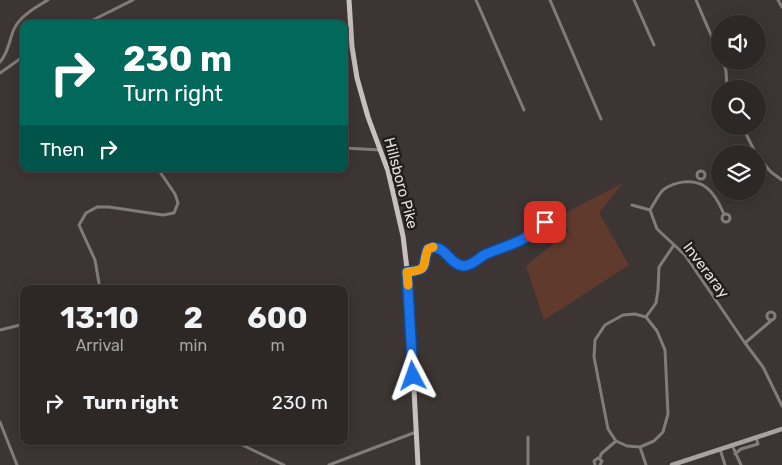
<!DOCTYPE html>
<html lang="en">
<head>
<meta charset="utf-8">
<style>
	:root { --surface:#2d2826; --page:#393432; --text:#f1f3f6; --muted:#a7a6a7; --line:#484443 }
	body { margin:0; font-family:Rubik,sans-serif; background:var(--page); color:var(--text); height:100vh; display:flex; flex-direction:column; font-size:19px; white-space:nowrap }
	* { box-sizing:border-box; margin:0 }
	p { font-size:16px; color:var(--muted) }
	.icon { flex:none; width:28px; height:28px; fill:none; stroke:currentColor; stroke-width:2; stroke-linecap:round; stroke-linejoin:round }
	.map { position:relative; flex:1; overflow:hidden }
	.side { position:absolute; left:20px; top:285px; width:328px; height:160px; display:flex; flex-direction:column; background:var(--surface); border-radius:10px; box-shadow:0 2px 12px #0003,0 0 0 1px var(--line) }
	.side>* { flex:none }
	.hud { position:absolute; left:20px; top:20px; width:328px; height:152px; border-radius:10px; box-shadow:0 2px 12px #0003,0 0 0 1px var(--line); background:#00695c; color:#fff; overflow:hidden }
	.tools { position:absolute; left:711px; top:15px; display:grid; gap:10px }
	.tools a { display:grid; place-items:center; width:55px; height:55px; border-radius:50%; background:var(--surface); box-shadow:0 2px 12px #0003,0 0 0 1px var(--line); font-size:25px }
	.pin { position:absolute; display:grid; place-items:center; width:42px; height:42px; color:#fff; margin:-21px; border-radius:10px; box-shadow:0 2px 8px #0006 }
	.me { position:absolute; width:55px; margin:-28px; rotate:356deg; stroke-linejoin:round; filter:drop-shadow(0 0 4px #0008) }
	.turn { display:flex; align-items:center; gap:18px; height:105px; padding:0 20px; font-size:22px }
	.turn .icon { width:65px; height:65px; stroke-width:2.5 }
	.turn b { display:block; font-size:35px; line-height:42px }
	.then { display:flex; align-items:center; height:48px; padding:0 20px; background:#0003; gap:10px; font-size:19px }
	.eta { display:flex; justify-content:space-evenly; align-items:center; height:85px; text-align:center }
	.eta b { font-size:30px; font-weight:700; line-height:35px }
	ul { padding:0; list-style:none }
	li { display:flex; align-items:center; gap:15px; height:65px; padding:0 20px }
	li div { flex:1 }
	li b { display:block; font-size:19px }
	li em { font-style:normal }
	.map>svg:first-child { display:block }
	.green { fill:#613a2e }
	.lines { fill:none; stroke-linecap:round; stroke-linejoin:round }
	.minor { stroke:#807c7b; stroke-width:3 }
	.secondary { stroke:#a8a2a0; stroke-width:4.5 }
	.primary { stroke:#c8c0bd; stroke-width:5 }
	.route-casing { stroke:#114b97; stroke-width:12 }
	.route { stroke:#1a73e8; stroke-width:9 }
	.slow { stroke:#f59e0b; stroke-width:9 }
	.labels { text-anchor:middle; stroke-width:5; stroke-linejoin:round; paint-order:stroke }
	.street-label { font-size:15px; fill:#e4dfde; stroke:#211d1c }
</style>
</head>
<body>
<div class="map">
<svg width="782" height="465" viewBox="0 0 782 465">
	<rect width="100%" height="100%" fill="#3c3533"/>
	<path class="green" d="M623 183 599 213 629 265 544 320 526 266 569 231 559 216Z"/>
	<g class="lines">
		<path class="minor" d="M476 0 524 110
			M550 0 601 119
			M634 0 654 45
			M696 0 720 56
			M778 0 782 7
			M85 24 133 0
			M723 61 726 71 727 89
			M0 62C9 52 9 40 14 29 20 16 36 7 48 0
			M0 73 24 56
			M742 126 756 154
			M344 148 381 150
			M758 157 771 172 782 180
			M697 175a4 4 0 1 1 8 0a4 4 0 1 1-8 0Z
			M632 205 650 210
			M722 218a4 4 0 1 1 8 0a4 4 0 1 1-8 0Z
			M724 214C720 205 715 194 707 188 695 178 675 181 663 190 658 195 654 204 650 210L657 229 685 255 745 343 763 367 782 406
			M408 272C430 270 421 264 428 249 445 242 448 264 463 265 471 266 478 259 484 255 496 249 511 246 523 239 531 234 538 228 545 222
			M100 289 95 260 79 225 86 213 97 207H109L163 215 174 213 178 203 175 194 158 169
			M767 316a4 4 0 1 1 8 0a4 4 0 1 1-8 0Z
			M635 314 646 317 657 331 665 350 668 414 663 432 654 441 640 447 627 446 616 441 608 429 594 357 595 340 605 325 623 315Z
			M646 317 656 303 658 290 659 267 674 245
			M0 330 24 324
			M745 343 772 320
			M0 422 17 465
			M234 441 284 465
			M732 445 741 465
			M640 447 646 465
			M720 449 725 465
			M735 454 741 449 758 444 756 437
			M600 458 601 454 616 441
			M329 465 416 432
			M528 465V437
			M595 465 594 461 598 458 602 461 600 465"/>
		<path class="secondary" d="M672 465 782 429"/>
		<path class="primary" d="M349 0 352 47 357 78 368 117 388 171 403 236 408 277 418 465"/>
	</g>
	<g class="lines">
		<defs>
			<path id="route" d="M413 376 407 272C431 270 421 265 428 249 445 242 448 264 463 266 471 266 478 259 484 255 496 249 511 246 523 239 531 234 538 228 545 222"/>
		</defs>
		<use href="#route" class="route-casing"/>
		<use href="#route" class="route"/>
		<path class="slow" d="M408 285 407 272C431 270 421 265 428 249L433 247"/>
	</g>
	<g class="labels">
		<g class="street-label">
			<text transform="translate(401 183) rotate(75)" y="5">Hillsboro Pike</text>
			<text transform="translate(706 270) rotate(53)" y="5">Inveraray</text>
		</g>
	</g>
</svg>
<div class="tools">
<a><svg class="icon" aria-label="sound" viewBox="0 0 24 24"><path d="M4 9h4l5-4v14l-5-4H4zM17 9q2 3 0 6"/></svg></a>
<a><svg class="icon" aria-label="search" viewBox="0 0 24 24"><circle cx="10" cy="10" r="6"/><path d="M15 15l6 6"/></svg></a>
<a><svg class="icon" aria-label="layers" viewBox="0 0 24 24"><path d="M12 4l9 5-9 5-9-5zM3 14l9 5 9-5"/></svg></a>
</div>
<div class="pin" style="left:545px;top:222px;background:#d93025"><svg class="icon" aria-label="arrive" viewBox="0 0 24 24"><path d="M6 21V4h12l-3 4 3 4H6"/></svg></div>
<svg class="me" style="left:413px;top:376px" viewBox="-20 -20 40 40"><path d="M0-17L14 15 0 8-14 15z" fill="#1a73e8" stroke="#fff" stroke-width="4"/></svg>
<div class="hud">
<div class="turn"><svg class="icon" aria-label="right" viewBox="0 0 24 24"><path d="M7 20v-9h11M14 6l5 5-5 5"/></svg><div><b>230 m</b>Turn right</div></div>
<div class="then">Then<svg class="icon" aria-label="right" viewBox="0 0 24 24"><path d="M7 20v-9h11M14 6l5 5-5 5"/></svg></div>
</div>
<section class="side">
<div class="eta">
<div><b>13:10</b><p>Arrival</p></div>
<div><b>2</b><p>min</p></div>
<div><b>600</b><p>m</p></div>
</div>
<ul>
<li><svg class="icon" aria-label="right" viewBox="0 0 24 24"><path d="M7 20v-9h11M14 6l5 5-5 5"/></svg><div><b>Turn right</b></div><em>230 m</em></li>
</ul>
</section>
</div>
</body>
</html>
